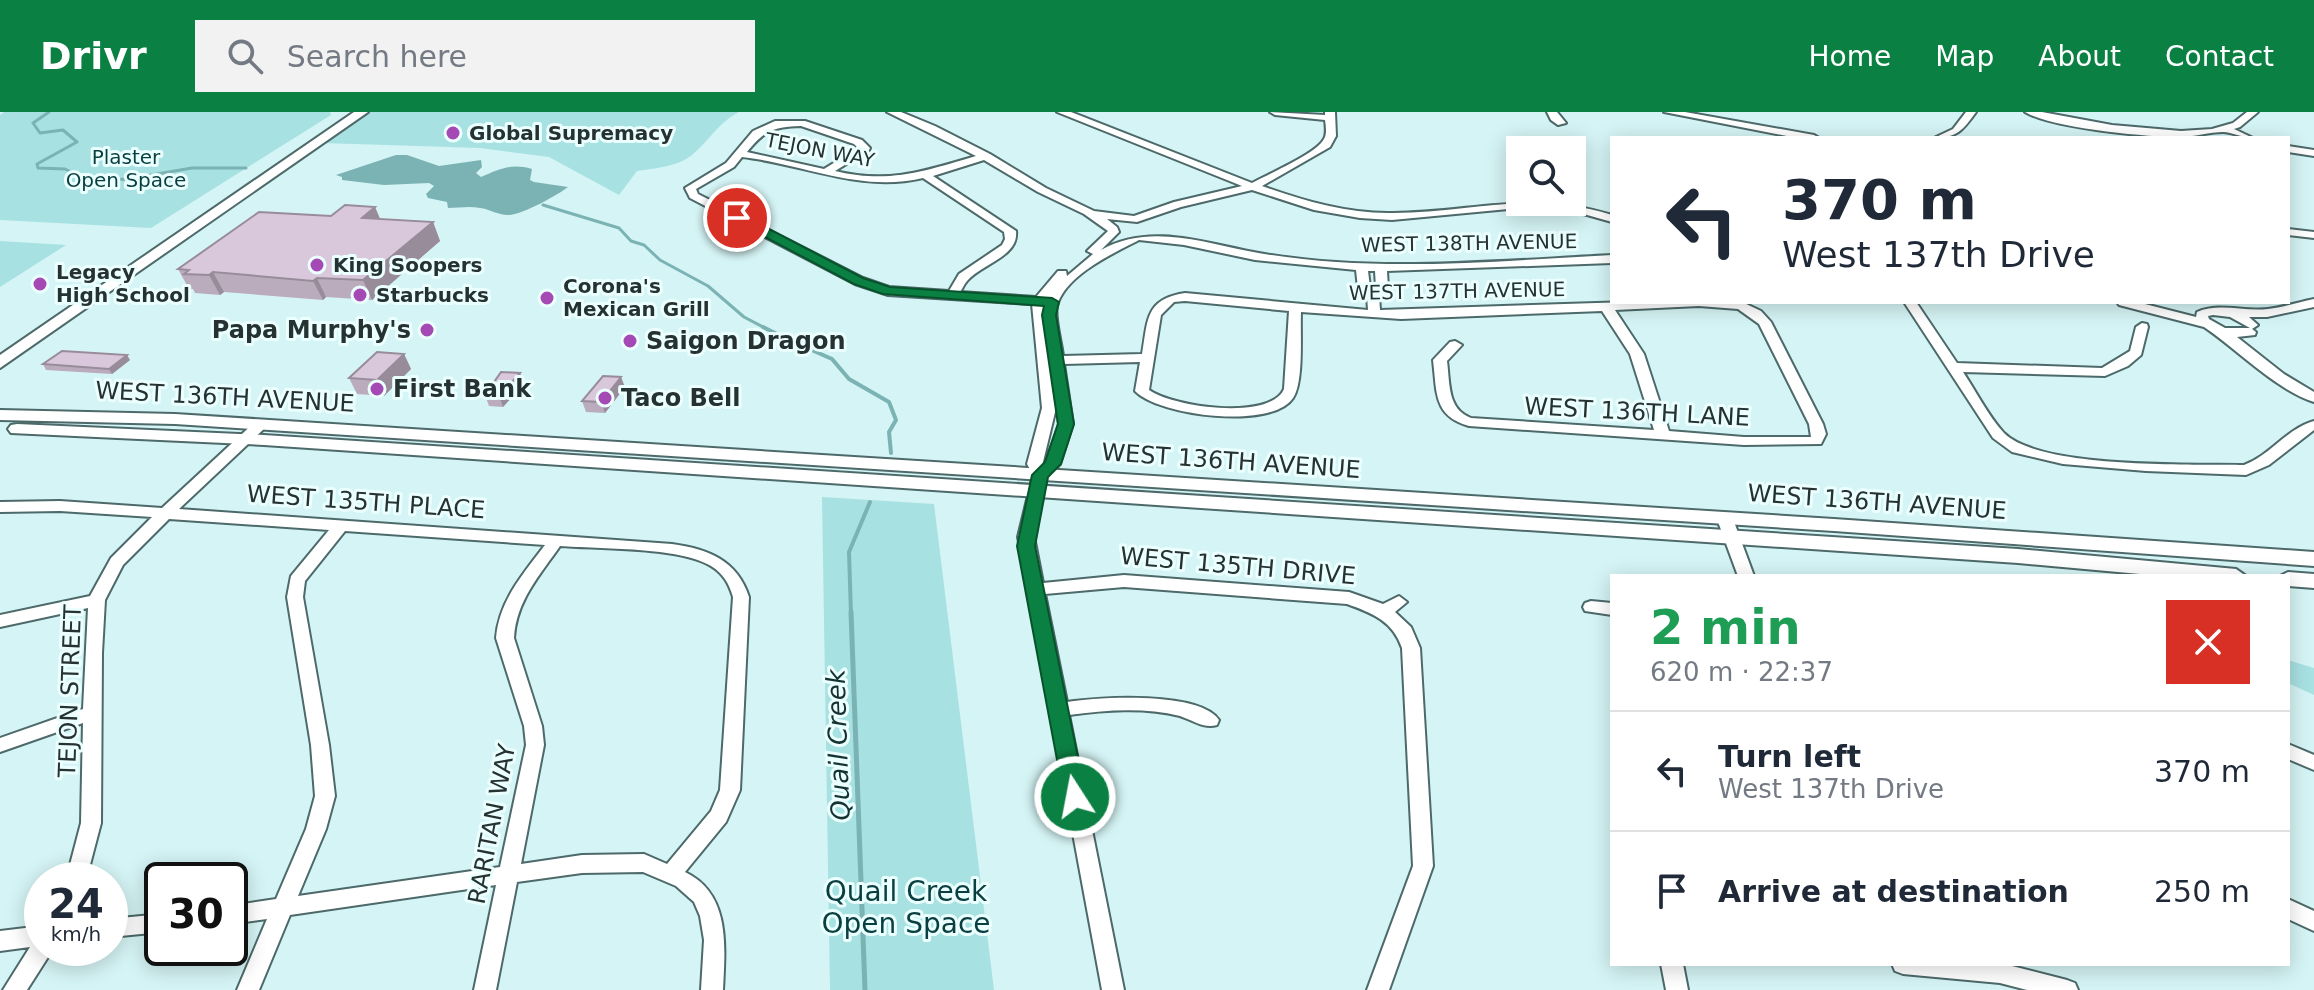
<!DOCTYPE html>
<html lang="en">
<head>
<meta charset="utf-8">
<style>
	:root { --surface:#fff; --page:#f2f2f3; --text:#1f2937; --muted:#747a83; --line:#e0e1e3; --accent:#0b8043 }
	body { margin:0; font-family:"DejaVu Sans",sans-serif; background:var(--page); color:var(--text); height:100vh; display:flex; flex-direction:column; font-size:30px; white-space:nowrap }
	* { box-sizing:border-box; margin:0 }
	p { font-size:26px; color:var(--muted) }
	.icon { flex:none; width:44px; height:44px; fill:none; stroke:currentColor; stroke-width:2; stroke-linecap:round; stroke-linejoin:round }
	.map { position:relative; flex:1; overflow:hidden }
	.sheet { position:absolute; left:1610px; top:462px; width:680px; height:392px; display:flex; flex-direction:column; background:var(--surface); border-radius:0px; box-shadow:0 4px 20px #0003 }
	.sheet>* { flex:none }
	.banner { position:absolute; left:1610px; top:24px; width:680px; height:168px; border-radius:0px; box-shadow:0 4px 20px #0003; background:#fff; color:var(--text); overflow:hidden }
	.controls { position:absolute; left:1506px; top:24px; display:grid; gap:16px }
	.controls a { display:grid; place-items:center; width:80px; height:80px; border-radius:0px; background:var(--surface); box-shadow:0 4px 20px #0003; font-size:40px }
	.speed { position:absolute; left:24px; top:750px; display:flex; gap:16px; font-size:40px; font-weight:700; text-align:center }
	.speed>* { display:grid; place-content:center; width:104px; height:104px; border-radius:50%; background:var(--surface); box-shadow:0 4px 20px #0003; line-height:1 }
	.speed small { font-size:20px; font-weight:400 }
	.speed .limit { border:4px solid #111; border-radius:12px; background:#fff; color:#111 }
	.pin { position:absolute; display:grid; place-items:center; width:68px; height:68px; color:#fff; margin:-34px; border:4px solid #fff; border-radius:50%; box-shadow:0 2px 8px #0007 }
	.me { position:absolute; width:88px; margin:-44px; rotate:349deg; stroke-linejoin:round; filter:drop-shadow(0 0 6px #0008) }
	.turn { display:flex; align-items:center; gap:28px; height:168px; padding:0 40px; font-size:36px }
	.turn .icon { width:104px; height:104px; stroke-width:2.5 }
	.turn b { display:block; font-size:56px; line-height:68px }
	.round { display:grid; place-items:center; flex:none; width:84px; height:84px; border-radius:0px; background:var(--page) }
	.headline { display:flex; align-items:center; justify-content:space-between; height:136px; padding:0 40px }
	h1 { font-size:48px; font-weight:700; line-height:60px; color:#1e9e55 }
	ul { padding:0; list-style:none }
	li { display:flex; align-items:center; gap:24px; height:120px; padding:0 40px; border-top:2px solid var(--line) }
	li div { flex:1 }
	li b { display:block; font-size:30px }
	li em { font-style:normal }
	header { display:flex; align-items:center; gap:48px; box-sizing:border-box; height:112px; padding:0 40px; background:var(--accent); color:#fff }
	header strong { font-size:38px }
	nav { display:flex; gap:44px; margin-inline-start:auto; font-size:28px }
	.search { width:560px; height:72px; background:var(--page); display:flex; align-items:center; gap:20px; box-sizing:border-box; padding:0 28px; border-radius:0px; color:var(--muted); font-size:30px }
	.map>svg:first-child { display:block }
	.green { fill:#a8e1e2 }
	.water { fill:#7bb3b4 }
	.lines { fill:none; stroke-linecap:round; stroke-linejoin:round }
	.stream-far2 { stroke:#7bb3b4; stroke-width:3 }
	.stream-far1 { stroke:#7bb3b4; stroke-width:4 }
	.stream { stroke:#7bb3b4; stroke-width:5 }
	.minor-casing { stroke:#4d6969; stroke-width:4 }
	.major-casing { stroke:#4d6969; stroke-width:4 }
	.minor { fill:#fff; fill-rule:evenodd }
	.major { fill:#fff; fill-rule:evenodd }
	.wall { fill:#bbacbd }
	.shaded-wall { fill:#988c9a }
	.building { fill:#d9c8dc; stroke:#988c9a; stroke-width:2 }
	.route { fill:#0b8043; stroke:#07532c; stroke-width:2 }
	.poi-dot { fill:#a549b4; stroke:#ecffff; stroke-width:3 }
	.labels { text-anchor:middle; stroke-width:6; stroke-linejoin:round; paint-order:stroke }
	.far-poi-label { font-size:20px; font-weight:bold; fill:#263232; stroke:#ecffff; text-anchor:start }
	.far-street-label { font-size:20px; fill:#263232; stroke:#ecffff }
	.far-park-label { font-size:20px; fill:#093f41; stroke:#ecffff }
	.poi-label { font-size:24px; font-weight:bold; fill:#263232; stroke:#ecffff; text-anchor:start }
	.street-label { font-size:24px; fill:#263232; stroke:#ecffff }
	.water-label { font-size:26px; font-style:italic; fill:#153233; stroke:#ecffff }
	.near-park-label { font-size:28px; fill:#093f41; stroke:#ecffff }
</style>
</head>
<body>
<header>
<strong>Drivr</strong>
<div class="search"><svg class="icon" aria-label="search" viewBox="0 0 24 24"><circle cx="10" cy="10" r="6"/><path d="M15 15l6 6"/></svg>Search here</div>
<nav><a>Home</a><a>Map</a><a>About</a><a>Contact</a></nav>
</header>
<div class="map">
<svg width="2314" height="878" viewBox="0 0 2314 878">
	<rect width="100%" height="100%" fill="#d5f4f5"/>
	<path class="green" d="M4 0H330L331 3 151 116 0 108V3Z
		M366 0H739C719 10 709 29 692 43 677 55 655 56 637 59L619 83 549 45 480 36 322 31Z
		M0 129 66 133 0 175Z
		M822 385 934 392 994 878H830Z
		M2288 548 2314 556V583L2288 571Z"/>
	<path class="water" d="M396 43H407L439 54 481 48 482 55 476 61 481 65C499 57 511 51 532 57L530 68 534 70 568 75C558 83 523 102 510 103 499 104 490 97 480 96 469 94 459 96 448 96L447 90 428 86 426 82 434 74 429 71 384 73 342 68V65L336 63Z"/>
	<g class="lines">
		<path class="stream-far2" d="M49 0 33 11 40 21 63 18 77 30 37 52 38 56 65 57 90 69 128 67 192 56H246
			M543 93 619 116 631 129 644 133 660 148 708 174 744 205 767 217"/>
		<path class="stream-far1" d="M763 215 793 230
			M798 232 832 247 849 267 889 290 896 308 889 320 891 341
			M851 502 849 440 870 390"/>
		<path class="stream" d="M851 500 865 878"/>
		<defs>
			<path id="minor" d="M887 0H901L935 14 990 42 1046 76 1094 99 1134 104 1174 90 1242 74 1057 0H1071L1252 71C1268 62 1316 42 1324 27 1327 22 1326 15 1325 8L1275 3 1270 0 1325 3V0H1335L1336 24 1330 35 1262 74C1304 89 1348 102 1393 101 1474 100 1531 78 1612 103V110L1580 101 1551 97 1519 96 1392 108 1360 106 1314 98 1252 78 1181 95 1137 110 1107 107 1117 115 1119 120 1101 138C1147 112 1199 129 1248 139 1366 162 1493 149 1612 143V151L1387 159 1388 177 1379 184 1380 198 1629 190H1742L1761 199 1771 210 1823 312 1826 322 1821 332 1744 333 1469 314C1433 304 1437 280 1433 248L1450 230 1455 229 1462 233 1447 249C1450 271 1447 297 1471 306L1654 318 1630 242 1602 199 1401 207 1301 200C1300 221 1304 270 1293 286 1272 318 1159 304 1135 279L1140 250 1064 252 1073 312 1060 352 1047 365 1034 425 1043 471 1124 463 1349 480 1383 492 1399 484 1407 490 1395 500 1411 515 1420 536 1433 754 1389 878H1367L1413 754 1402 536C1393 509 1372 501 1347 492L1124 475 1045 482 1067 590C1098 585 1200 579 1219 608L1217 613C1204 617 1192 608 1180 604 1144 595 1105 598 1069 603L1124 878H1102L1018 425 1033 363 1027 352 1042 296 1032 192 888 183 855 172 690 86 685 76 726 51 753 19 775 9H805L862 28 870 36 869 38 835 59C889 72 925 59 976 44ZM801 14 854 32 858 36 824 57 747 40C765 18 773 15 801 14ZM742 45C804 52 860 81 923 66L1004 120 1005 127 1002 133 959 162 949 179 889 175 863 166 698 82 696 77 734 55ZM984 48 1038 80 1084 102 1108 119 1087 139 1093 142 1067 164 1066 159H1058L1036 185 960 180C963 176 964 172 967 169 981 152 1019 145 1016 119L933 64ZM1139 128 1184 133 1255 148 1356 158 1358 176 1367 184 1368 198 1185 181C1145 187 1148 208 1142 242L1063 244C1062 232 1054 205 1057 194 1065 163 1114 141 1139 128ZM1368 159H1375L1376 176 1373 177 1370 175ZM1185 189 1289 199 1284 277C1270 309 1173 295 1149 278L1161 203 1174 190ZM1044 193 1059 312 1046 350 1042 354 1056 296ZM1699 194 1738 197 1759 212 1809 312 1811 325H1744L1669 319 1644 242 1615 198Z
				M1547 0H1557L1566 11 1558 13 1551 8Z
				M1664 0H1685L1814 23 1819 26H1797Z
				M1966 0H1976C1963 18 1957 26 1934 26L1953 17Z
				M2025 0H2042L2112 13 2181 19 2212 17 2233 11 2247 0H2258L2240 15 2234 17 2253 26C2242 26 2232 20 2223 20 2211 20 2193 25 2179 25 2146 25 2052 16 2025 0Z
				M2288 34 2314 38V44L2288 40Z
				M2288 117 2314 120V126L2288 123Z
				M2314 187V195L2267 205H2249L2258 213 2252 217 2256 220 2255 223 2237 225 2284 262 2314 280V290C2276 278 2237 237 2204 215L2119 193 2117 190H2137L2196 205 2197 200C2219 190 2244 200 2268 197 2284 195 2299 190 2314 187ZM2213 203 2230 205 2250 216H2225L2209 207 2208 204Z
				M1904 190H1916L1957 251 2102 256 2130 239 2136 215 2142 211 2147 212 2148 215 2141 243 2128 254 2105 264 1963 260C1976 279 1988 304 2004 321 2040 357 2191 352 2244 353 2271 343 2286 317 2314 309V318L2269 353 2246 363 2146 359 2063 352 2012 340 1993 326Z
				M261 308 268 312 266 315 179 397 672 432C708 437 737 448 749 485L740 678 726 710 685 760C731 782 725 835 723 878H701L704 828 700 804 694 790 676 774 643 760 582 761 517 770 496 878H474L496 773 290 803 259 878H237L267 807 230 812V794L276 787 306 717 315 684 311 633 287 485 291 464 329 418 169 407 123 453 105 488 102 541 101 711 86 768H66L81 711 83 611 0 640V626L83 597 88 496 0 515V503L90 484 111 446 152 405 60 399 0 400V390L60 389 162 396 256 309ZM345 419 545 433C523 462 499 489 496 526L524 614 526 633 500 755 298 784 326 717 335 684 329 633 303 485 305 469ZM560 434C599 437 680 435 711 454 724 462 729 472 733 485L720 678 711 699 667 752 644 742 582 743 521 752 544 633 542 614 514 526C516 489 540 463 560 434Z
				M1725 402 1733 407 1754 464H1738L1717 407Z
				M1591 489 1612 491V503L1585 499 1583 495 1585 491Z
				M2288 632 2314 643V658L2288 647Z
				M2288 787 2314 799V819L2288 807Z
				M162 802V820L110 825V807Z
				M42 814V836H52L50 842 27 878H3L30 835 0 839V819Z
				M1661 852H1683L1688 878H1666Z
				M1892 852H2004L2067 868 2075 871 2078 878H2027L2000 871 1903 862 1895 859Z"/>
			<path id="major" d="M354 0H368L0 256V243Z
				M0 298 175 302 1834 407 2314 440V454L1834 419 175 312 0 308Z
				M17 312 264 323 2018 437 2236 457 2246 464H2162L2018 451 264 333 11 321 8 317 11 313Z
				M2288 460 2314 462V476L2288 474V464H2280Z"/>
		</defs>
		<use href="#minor" class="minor-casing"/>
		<use href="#major" class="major-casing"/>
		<use href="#minor" class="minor"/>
		<use href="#major" class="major"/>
	</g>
	<path class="wall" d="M375 95 380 107 433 110 440 129 372 188 326 185 323 188 224 180 220 183 195 181 193 177H189L178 157 331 104Z
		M404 242 411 257 384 284 357 282 349 266Z
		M130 248 112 262 46 258 43 252Z
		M520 261 524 272 503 295 489 294 485 283Z
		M625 275 605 301 586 300 582 289Z"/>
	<path class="shaded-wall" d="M375 95 383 114 362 106Z
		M433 110 440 129 372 188 363 168Z
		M213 160 224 180 220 183 209 163Z
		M317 166 326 185 323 188 313 169Z
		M404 242 411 257 384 284 377 268Z
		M127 243 130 248 112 262 109 257Z
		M520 261 524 272 503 295 499 284Z
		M621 265 625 275 605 301 601 290Z"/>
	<path class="building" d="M345 93 375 95 362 106 433 110 363 168 317 166 313 169 213 160 209 163 184 162 189 158 178 157 259 100 331 104Z
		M62 239 127 243 109 257 43 252Z
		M377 240 404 242 377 268 349 266Z
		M501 260 520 261 499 284 485 283Z
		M603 264 621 265 601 290 582 289Z"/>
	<path class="route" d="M733 103H742L863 166 890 175 1052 186 1059 190 1056 203 1074 312 1061 352 1048 365 1035 434 1086 685 1083 691 1075 694 1067 691 1064 685 1017 434 1032 363 1045 350 1058 312 1042 203 1044 194 883 182 854 172 733 108Z"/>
	<g class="poi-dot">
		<circle cx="453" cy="21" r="8"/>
		<circle cx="317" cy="153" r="8"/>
		<circle cx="40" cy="172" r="8"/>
		<circle cx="360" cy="183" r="8"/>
		<circle cx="547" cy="186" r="8"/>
		<circle cx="427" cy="218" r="8"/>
		<circle cx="630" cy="229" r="8"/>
		<circle cx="377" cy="277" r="8"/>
		<circle cx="605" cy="286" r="8"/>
	</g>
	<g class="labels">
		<g class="far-poi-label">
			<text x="469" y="28">Global Supremacy</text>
			<text x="333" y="160">King Soopers</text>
			<text x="56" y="167">Legacy<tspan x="56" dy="23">High School</tspan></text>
			<text x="563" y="181">Corona's<tspan x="563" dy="23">Mexican Grill</tspan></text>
			<text x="376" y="190">Starbucks</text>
		</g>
		<g class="far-street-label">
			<text transform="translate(820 38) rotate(11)" y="7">TEJON WAY</text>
			<text transform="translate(1469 131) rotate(-1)" y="7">WEST 138TH AVENUE</text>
			<text transform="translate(1457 179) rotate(-1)" y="7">WEST 137TH AVENUE</text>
		</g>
		<g class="far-park-label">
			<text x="126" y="52">Plaster<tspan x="126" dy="23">Open Space</tspan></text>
		</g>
		<g class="poi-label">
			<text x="411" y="226" text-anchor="end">Papa Murphy's</text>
			<text x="646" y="237">Saigon Dragon</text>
			<text x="393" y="285">First Bank</text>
			<text x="621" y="294">Taco Bell</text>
		</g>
		<g class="street-label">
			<text transform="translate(225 285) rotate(3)" y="8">WEST 136TH AVENUE</text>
			<text transform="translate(1637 300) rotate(3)" y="8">WEST 136TH LANE</text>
			<text transform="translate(1231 349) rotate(4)" y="8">WEST 136TH AVENUE</text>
			<text transform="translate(366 390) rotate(4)" y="8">WEST 135TH PLACE</text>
			<text transform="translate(1877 390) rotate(4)" y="8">WEST 136TH AVENUE</text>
			<text transform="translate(1238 454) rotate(5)" y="8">WEST 135TH DRIVE</text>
			<text transform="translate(70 579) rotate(-88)" y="8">TEJON STREET</text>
			<text transform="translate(492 712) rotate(-79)" y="8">RARITAN WAY</text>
		</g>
		<g class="water-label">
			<text transform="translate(838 633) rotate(-92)" y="9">Quail Creek</text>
		</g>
		<g class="near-park-label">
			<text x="906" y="789">Quail Creek<tspan x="906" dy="32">Open Space</tspan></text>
		</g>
	</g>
</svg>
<div class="controls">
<a><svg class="icon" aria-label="search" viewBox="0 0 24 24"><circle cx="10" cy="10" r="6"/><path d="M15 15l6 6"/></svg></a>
</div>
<div class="speed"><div>24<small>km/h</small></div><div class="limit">30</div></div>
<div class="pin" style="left:737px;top:106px;background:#d93025"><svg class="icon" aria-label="arrive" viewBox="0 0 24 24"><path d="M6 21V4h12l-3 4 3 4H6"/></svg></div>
<svg class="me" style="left:1075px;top:685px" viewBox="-20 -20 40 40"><circle r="17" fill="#0b8043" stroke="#fff" stroke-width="3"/><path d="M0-11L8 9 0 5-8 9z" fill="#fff"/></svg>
<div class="banner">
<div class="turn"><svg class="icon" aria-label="left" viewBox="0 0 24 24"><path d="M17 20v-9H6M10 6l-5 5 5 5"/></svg><div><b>370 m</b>West 137th Drive</div></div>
</div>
<section class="sheet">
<div class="headline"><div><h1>2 min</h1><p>620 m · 22:37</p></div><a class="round" style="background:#d93025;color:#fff"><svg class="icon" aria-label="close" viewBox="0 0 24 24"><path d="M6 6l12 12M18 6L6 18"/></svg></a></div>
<ul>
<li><svg class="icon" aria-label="left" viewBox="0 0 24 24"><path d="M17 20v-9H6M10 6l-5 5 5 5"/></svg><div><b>Turn left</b><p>West 137th Drive</p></div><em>370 m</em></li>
<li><svg class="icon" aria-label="arrive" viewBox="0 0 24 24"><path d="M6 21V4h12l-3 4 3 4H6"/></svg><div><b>Arrive at destination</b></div><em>250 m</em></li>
</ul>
</section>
</div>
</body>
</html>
